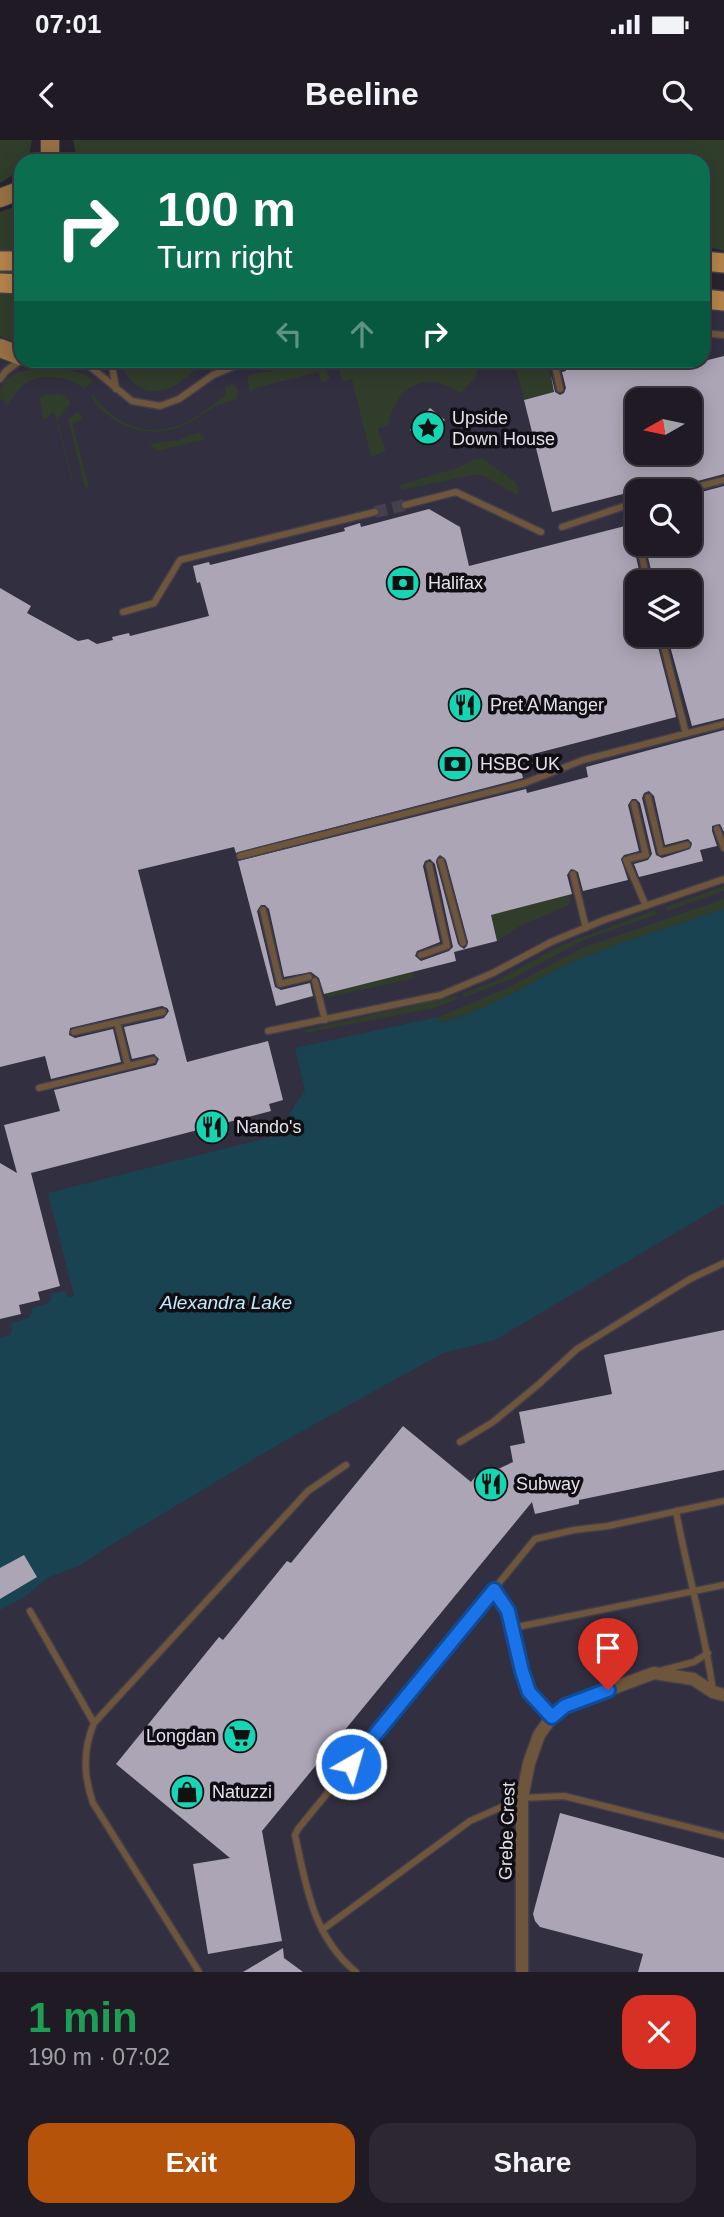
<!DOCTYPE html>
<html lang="en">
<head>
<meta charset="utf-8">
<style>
	:root { --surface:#1f1a24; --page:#2c2731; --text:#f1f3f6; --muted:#a1a1a6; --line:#3c3841; --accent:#b45309 }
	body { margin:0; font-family:Helvetica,sans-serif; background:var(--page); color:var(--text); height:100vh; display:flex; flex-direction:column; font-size:26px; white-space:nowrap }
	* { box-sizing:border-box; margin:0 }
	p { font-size:23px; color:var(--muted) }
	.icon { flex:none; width:38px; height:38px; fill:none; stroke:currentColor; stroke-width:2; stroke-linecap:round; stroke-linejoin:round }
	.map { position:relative; height:1832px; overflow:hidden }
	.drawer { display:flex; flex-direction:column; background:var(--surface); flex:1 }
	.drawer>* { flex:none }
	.top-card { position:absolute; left:14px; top:14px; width:696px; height:214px; border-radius:21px; box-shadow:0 4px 18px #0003,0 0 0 2px var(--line); background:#0b6e4f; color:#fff; overflow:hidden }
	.needle { width:46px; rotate:261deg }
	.fabs { position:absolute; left:625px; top:248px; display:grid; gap:14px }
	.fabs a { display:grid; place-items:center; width:77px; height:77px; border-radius:14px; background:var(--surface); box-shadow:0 4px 18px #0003,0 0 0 2px var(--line); font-size:35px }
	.pin { position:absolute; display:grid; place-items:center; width:60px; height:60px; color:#fff; margin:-72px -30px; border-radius:50% 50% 50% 0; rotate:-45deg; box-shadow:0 0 7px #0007 }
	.pin .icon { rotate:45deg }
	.me { position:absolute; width:77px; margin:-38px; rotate:38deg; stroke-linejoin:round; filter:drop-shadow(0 0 5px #0008) }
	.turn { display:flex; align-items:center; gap:24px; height:147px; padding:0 28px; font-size:32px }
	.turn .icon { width:91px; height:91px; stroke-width:2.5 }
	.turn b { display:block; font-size:49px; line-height:60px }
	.lanes { display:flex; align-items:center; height:66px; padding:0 28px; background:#0003; justify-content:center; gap:35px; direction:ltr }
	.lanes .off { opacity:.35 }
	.round { display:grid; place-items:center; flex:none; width:74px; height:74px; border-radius:21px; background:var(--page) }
	.overview { display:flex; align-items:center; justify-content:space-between; height:119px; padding:0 28px }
	h1 { font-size:42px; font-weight:600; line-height:52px; color:#1e9e55 }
	.action { display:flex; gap:14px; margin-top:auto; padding:14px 28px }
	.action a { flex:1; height:80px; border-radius:21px; background:var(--accent); color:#fff; font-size:28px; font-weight:600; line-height:80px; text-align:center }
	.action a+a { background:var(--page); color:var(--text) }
	.status { display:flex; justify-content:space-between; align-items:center; height:49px; padding:0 35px; background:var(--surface); direction:ltr }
	.status svg { height:19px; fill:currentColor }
	header { display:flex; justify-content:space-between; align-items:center; height:91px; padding:0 28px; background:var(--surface); font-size:32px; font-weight:600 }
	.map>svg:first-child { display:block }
	.commercial { fill:#312f40; fill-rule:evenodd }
	.green { fill:#313d2b }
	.water { fill:#1a4352 }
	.building { fill:#aca5b6; fill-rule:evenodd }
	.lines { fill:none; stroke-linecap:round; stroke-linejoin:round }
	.minor-tunnel { stroke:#46404c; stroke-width:12; stroke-dasharray:12 6; stroke-linecap:butt }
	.service-casing { stroke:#443e4a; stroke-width:9 }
	.minor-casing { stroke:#443e4a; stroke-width:15 }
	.secondary-casing { stroke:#443e4a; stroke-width:20 }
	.primary-casing { stroke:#443e4a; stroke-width:22 }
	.service { stroke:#6d563b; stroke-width:6 }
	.minor { stroke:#6d563b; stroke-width:12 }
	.secondary { stroke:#967044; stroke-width:18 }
	.primary { stroke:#b4844a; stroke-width:19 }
	.route-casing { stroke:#114b97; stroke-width:18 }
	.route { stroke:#1a73e8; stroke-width:12 }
	.labels { text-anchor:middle; stroke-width:7; stroke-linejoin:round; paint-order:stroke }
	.poi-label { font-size:18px; fill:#e7e3ec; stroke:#100e13; text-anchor:start }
	.street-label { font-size:18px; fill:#e7e3ec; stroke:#100e13 }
	.water-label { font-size:19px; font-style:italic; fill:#c2ecfd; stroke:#100e13 }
</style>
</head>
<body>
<div class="status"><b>07:01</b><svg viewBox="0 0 49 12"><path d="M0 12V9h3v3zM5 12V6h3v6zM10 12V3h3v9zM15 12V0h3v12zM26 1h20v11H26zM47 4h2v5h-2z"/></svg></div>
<header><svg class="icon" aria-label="back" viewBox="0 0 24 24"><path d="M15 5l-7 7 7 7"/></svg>Beeline<svg class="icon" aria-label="search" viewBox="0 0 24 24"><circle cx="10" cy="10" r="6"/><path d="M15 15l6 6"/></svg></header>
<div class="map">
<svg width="724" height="1832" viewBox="0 0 724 1832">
	<rect width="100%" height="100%" fill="#292330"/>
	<path class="commercial" d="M0 154H21V220H704V169H724V1832H0ZM637 261H690V313H637ZM637 352H690V404H637ZM637 443H690V495H637Z"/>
	<path class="green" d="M0 0H32L28 21H21V30L0 43Z
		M73 0H724V111L704 106V21H81L77 19Z
		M21 64V205L0 196V72Z
		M125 221H200L202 225C192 232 181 243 170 248 148 258 127 244 121 223Z
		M480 221 476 237 460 253C424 229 396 246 388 286L378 289 386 311 371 317 352 239 342 241 338 227 342 224Z
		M514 221H548L554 252 524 260Z
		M298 225H325L330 239 322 243 318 232 256 248 250 252 247 238 249 235Z
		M63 228 86 235 93 241 85 249C71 237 43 232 26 243 18 248 13 258 8 265L0 258C0 225 41 229 63 228Z
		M232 245H236L238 252 237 259C228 262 219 264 211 269 202 274 193 282 183 286 149 300 111 287 91 257L93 255C117 286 147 299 185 283 199 276 213 264 226 255L225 247Z
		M58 254 65 256 71 263 57 279 73 340 72 341 54 272 44 280 40 261V258L44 255Z
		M78 271 83 280 72 283 89 347 85 348 68 280Z
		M198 292 206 299 157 311 149 304 179 300Z
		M475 319H484L516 343 519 349 517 355 484 336 474 335 402 350 399 345 457 328Z
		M724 746V751L667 771 666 767Z
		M570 754 569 765 518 787 497 801 491 775Z
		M724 759V769L621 803 567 824 508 856 466 875 440 883 438 877 505 849 582 808Z
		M656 770 658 774 586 799 513 838 463 858 462 854 498 840 564 804Z
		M414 831 413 839 328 857 326 853Z
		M456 856 458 859 434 868 305 893 304 890Z"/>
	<path class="water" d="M724 769V1064L495 1200 443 1213 279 1304 109 1406 81 1425 47 1438 26 1456 0 1470V1198L10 1195 12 1190 11 1183 28 1178 32 1173 31 1168 47 1164 51 1159 50 1154 64 1151 69 1157 74 1156 48 1053 275 996 305 950 295 908 438 877 441 883 466 875 510 855 567 824 621 803Z"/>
	<path class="building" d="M724 216V334L690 343V337L552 372 524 260 554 252 551 235 555 252 560 255 564 253 566 248 562 232 566 231 563 220H695L696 223ZM637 261H690V313H637Z
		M430 268 445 280 431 295 427 292 421 299 410 290Z
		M724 346V578L692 586 667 495H690V443H654L645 404H690V355Z
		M429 369 460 387 469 426 625 386 629 404H633L642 443H637V495H655L676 577 518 618 523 638 236 713 234 707 138 730 187 922 268 901 283 960 269 964 271 971 31 1033 60 1146 38 1152 40 1160 19 1165 21 1174 0 1179V1023L17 1033 4 985 60 971 54 950 156 925 159 919 154 914 132 919 124 887 164 878 169 871 167 868 162 866 70 888 69 895 75 898 113 889 121 922 51 939 45 916 0 927V448L31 466 27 473 78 501 88 499 97 504 113 500 112 497 129 493 130 496 209 476 200 442 197 443 193 426 209 422 210 425 345 391 344 388 360 383 361 387Z
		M724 590V692L720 684 712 686V691L717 706 700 710 703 721 639 737 634 724 648 720 652 714 640 663 636 659H632L628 665 639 711 624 715 621 719 628 740 583 751 578 732 571 729 567 735 572 754 491 775 497 801 454 812 456 821 324 854 319 838 311 832 284 837 269 769 265 765H261L257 771 275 847 281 850 310 843 313 856 276 866 238 721 526 649 527 653 588 637 586 627ZM649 651 654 656 665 705 688 699 692 703 690 709 662 718 656 715 642 658 644 653ZM440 715 446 720 468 802 467 806 464 809 458 804 436 722 437 718ZM430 719 435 724 453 807 449 811 421 821 415 816 417 811 440 802 423 726 425 721Z
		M724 1190V1330L579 1360V1364L535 1374 532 1362 262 1691 282 1801 208 1814 193 1724 230 1718 116 1624 219 1497 223 1500 287 1421 291 1423 403 1286 471 1342 481 1330 487 1328 496 1330 513 1322 510 1306 525 1303 519 1272 612 1254 604 1215Z
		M24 1415 37 1437 0 1459V1428Z
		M560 1673 724 1718V1832H638L643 1814 540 1787 535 1781 533 1774Z
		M283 1808 284 1818 303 1832H243Z"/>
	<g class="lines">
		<path class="minor-tunnel" d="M375 372 405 365"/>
		<defs>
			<path id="service" d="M704 193 724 195
				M82 220 132 261 160 266 179 259 213 235 249 220
				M111 220 116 249
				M554 220 560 249
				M0 239 6 231 21 220
				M677 352 724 340
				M405 365 456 352 541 392
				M629 365 637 397
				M562 387 637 362
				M639 404 648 443
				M123 472 154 463 180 420 375 372
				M661 495 686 594
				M648 657 661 712 687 705
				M717 689 724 708
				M240 716 525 643 583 620 724 584
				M629 719 646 715 634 664
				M626 720 646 766
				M441 721 463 803
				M573 734 586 788
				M263 770 280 844 309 837
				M421 815 447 806 429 725
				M315 841 325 880
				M117 882 128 926
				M268 891 441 855 493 833 551 802 604 780 724 739
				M74 892 163 872
				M39 948 153 920
				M460 1302 493 1282 539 1244 577 1209 690 1139 724 1123
				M676 1371C687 1432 705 1490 713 1551
				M493 1450 508 1471 522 1531 529 1552 552 1577
				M30 1471 94 1583
				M512 1488 724 1445
				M663 1530 694 1522 708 1513
				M322 1790 470 1681 522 1658 564 1656 724 1696
				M199 1832 93 1663C83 1634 83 1610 94 1583L308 1351 346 1325
				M356 1832C313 1797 306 1746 295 1695L298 1689 535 1399 574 1390 608 1386 724 1361"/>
			<path id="minor" d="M522 1832V1658L529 1623 539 1595 552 1577 565 1566 654 1533 693 1539 713 1552 724 1555"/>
			<path id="secondary" d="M50 0V21
				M0 58 21 50
				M0 208 21 216"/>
			<path id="primary" d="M0 121H21
				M704 121 724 123
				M0 143 21 144
				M704 159 724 161"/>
		</defs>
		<use href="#service" class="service-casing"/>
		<use href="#minor" class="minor-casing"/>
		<use href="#secondary" class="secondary-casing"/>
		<use href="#primary" class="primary-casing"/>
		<use href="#service" class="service"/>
		<use href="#minor" class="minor"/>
		<use href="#secondary" class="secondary"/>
		<use href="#primary" class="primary"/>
	</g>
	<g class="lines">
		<defs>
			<path id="route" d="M351 1624 494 1450 508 1471 522 1531 529 1552 552 1577 565 1566 608 1550"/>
		</defs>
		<use href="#route" class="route-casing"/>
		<use href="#route" class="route"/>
	</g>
	<defs>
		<symbol id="sight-disc" viewBox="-11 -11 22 22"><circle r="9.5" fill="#16d5b3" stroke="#100e13"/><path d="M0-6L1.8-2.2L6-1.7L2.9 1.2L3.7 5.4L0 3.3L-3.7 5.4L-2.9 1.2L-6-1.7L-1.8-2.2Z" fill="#111"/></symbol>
		<symbol id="bank-disc" viewBox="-11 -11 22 22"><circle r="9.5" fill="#16d5b3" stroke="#100e13"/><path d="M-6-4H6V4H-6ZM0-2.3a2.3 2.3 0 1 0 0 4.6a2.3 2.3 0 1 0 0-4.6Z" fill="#111"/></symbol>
		<symbol id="restaurant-disc" viewBox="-11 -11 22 22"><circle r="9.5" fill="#16d5b3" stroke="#100e13"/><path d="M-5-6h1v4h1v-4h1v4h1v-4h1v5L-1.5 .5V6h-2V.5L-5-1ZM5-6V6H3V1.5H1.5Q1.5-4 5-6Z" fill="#111"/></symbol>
		<symbol id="supermarket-disc" viewBox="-11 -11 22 22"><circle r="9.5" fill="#16d5b3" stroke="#100e13"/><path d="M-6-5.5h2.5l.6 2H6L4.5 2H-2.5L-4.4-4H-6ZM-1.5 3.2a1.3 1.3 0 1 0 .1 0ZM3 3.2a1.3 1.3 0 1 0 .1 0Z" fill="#111"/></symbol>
		<symbol id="shop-disc" viewBox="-11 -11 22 22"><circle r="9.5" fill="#16d5b3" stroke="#100e13"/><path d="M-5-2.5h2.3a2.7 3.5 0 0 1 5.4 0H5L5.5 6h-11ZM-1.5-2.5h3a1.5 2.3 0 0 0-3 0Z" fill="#111"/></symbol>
	</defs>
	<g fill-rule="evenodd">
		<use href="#sight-disc" x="409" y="269" width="38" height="38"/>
		<use href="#bank-disc" x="384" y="424" width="38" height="38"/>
		<use href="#restaurant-disc" x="446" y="546" width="38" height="38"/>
		<use href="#bank-disc" x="436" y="605" width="38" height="38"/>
		<use href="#restaurant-disc" x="193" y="968" width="38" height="38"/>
		<use href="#restaurant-disc" x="472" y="1325" width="38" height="38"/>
		<use href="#supermarket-disc" x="221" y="1577" width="38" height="38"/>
		<use href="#shop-disc" x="168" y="1633" width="38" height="38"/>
	</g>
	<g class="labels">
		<g class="poi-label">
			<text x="452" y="284">Upside<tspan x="452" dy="21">Down House</tspan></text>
			<text x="428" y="449">Halifax</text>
			<text x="490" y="571">Pret A Manger</text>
			<text x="480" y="630">HSBC UK</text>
			<text x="236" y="993">Nando's</text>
			<text x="516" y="1350">Subway</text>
			<text x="216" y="1602" text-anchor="end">Longdan</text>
			<text x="212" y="1658">Natuzzi</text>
		</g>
		<g class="street-label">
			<text transform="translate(507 1691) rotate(-88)" y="6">Grebe Crest</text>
		</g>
		<g class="water-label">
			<text x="226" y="1169">Alexandra Lake</text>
		</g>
	</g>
</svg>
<div class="fabs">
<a><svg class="needle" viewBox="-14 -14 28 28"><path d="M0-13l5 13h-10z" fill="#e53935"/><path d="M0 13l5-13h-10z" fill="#a1a1a6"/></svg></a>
<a><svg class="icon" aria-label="search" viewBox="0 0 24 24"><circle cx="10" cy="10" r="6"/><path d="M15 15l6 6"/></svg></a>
<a><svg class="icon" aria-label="layers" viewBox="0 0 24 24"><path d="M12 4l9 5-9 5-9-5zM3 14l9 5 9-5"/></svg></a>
</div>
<div class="pin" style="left:608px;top:1550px;background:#d93025"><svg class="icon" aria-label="arrive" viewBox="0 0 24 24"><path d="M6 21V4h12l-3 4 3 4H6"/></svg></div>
<svg class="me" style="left:351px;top:1624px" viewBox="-20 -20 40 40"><circle r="17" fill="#1a73e8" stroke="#fff" stroke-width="3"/><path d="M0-11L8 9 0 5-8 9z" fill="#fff"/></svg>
<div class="top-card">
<div class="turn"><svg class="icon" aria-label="right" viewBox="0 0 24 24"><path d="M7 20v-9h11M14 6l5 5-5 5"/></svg><div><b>100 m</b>Turn right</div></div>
<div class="lanes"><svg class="icon off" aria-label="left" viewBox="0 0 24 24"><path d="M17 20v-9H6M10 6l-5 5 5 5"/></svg><svg class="icon off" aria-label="ahead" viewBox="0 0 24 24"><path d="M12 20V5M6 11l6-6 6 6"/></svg><svg class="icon" aria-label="right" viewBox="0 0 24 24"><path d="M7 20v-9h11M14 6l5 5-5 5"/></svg></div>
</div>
</div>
<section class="drawer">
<div class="overview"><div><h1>1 min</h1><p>190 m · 07:02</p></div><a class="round" style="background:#d93025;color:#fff"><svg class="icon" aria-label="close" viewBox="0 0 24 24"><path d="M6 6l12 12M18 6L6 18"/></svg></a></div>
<div class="action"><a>Exit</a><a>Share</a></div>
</section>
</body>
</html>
